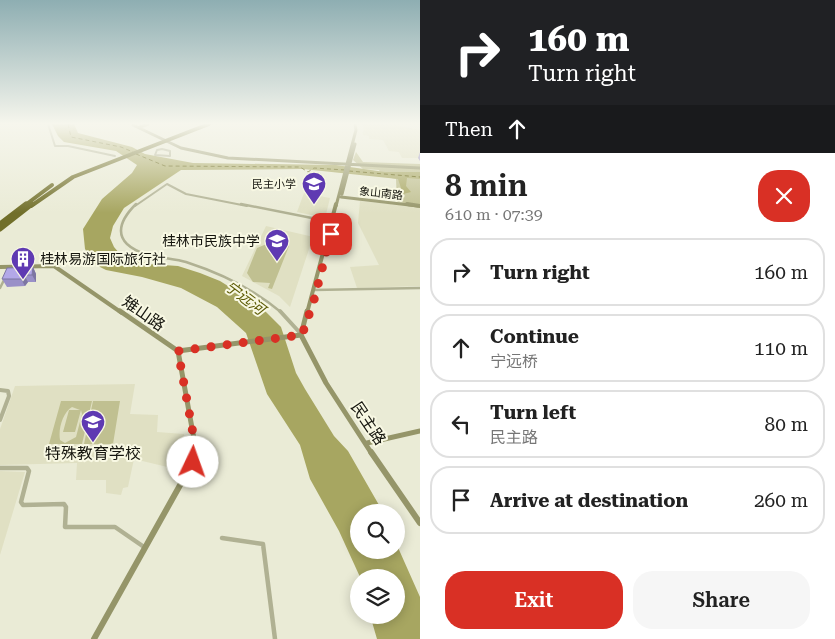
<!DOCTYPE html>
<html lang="en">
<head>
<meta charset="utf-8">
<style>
	:root { --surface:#fff; --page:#f6f6f6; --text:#222; --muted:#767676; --line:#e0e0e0; --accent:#d93025 }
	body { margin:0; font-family:"Roboto Serif","Noto Sans SC",serif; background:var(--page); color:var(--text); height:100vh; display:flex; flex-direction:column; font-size:19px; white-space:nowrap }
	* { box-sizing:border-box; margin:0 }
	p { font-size:16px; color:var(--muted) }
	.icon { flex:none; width:28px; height:28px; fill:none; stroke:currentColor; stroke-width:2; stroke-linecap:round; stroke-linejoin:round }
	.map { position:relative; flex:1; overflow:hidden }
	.panel { display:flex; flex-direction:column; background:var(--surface); width:415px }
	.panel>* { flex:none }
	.guide { background:#202124; color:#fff; overflow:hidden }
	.buttons { position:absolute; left:350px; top:504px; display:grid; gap:10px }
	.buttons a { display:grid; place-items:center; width:55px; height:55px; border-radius:50%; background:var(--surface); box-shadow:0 2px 12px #0003; font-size:25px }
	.pin { position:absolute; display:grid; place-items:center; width:42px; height:42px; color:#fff; margin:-21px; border-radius:10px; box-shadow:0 2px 8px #0006 }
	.me { position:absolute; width:55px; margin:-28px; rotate:3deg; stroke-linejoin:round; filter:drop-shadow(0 0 4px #0008) }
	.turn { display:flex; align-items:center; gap:18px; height:105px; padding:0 25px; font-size:22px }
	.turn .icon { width:65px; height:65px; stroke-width:2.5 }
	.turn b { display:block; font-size:35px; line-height:42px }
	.then { display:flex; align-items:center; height:48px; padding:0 25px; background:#0003; gap:10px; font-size:19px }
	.round { display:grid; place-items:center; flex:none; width:52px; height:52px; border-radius:20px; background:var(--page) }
	.summary { display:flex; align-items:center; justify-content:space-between; height:85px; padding:0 25px }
	h1 { font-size:30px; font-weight:600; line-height:38px }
	.action { display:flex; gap:10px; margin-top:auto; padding:10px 25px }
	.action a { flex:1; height:58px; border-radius:20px; background:var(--accent); color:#fff; font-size:20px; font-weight:600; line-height:58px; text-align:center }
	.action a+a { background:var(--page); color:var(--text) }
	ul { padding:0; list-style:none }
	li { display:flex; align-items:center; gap:15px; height:68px; margin:0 10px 8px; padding:0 15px; border:2px solid var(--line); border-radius:20px }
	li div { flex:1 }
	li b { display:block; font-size:19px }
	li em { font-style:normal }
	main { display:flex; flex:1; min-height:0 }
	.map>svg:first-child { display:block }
	.built { fill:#e0e0c3 }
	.green { fill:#c0c091; fill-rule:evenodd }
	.water { fill:#a7a661 }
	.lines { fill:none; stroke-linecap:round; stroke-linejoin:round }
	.ferry { stroke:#5d5b05; stroke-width:1; stroke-dasharray:4 3; stroke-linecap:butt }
	.street-far3 { stroke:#b0b193; stroke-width:2 }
	.street-far2 { stroke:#b0b193; stroke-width:2.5 }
	.street-far1 { stroke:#b0b193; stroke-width:4 }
	.street { stroke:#b0b193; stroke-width:4.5 }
	.secondary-far3 { stroke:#959569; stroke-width:3 }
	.secondary-far2 { stroke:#959569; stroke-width:4 }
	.secondary-far1 { stroke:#959569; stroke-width:5 }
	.secondary { stroke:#959569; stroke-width:6 }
	.highway-far1 { stroke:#716f2a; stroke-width:4 }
	.highway { stroke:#716f2a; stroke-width:5 }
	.wall { fill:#9a90c8 }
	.shaded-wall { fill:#7d76a2 }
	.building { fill:#b3a8e8; stroke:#7d76a2 }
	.route { stroke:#d93025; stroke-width:9; stroke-dasharray:0 16.2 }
	.labels { text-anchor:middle; stroke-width:4; stroke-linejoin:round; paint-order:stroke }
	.far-poi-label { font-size:11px; fill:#15150e; stroke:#f8f8e3; text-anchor:end }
	.far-street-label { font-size:11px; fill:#15150e; stroke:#f8f8e3 }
	.poi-label { font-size:14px; fill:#15150e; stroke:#f8f8e3; text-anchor:end }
	.water-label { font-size:15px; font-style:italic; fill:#5d5b05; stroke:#f8f8e3 }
	.near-street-label { font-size:16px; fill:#15150e; stroke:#f8f8e3 }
	.near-poi-label { font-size:16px; fill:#15150e; stroke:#f8f8e3 }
</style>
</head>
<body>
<main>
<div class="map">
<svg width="420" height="639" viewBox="0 0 420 639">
	<rect width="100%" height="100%" fill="#eaebd6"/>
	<path class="built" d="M364 124 399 126 420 130V158H402L399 152 389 151 383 140 369 139V136L363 135Z
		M304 193 330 198 325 218 297 212Z
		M360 201 420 207V286L357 288 350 267 379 265 358 223Z
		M266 226 318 238 315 247 310 246 290 307 279 296 242 276Z
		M135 384 130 414 158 415 157 432 184 434 186 461 180 470 134 459 128 487 123 488 121 495 106 493V480H76L77 463 0 465V429L15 386Z
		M0 471 25 472 0 555Z"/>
	<path class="green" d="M356 152 363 162 420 164V172H385L387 176 420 178V205L397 202 396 179 382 176 379 170 363 169 353 160Z
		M269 243 278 244 284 248 285 245 289 246 272 289 268 288 270 283 253 282 247 273 257 248Z
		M61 401H92L82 444H49ZM72 407 80 410H69L63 432H75L81 410 82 414 76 437 65 443 60 440C58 429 63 412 72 407Z
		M93 401H120L113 444H84Z"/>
	<path class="water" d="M52 124H74L78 133 132 147 145 154 193 163 336 165 385 172H420V179L407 178 406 186 411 192 403 194 398 179 303 169 181 170 124 208 113 226 110 238 114 247 120 254 149 264 178 266 200 273 220 281 260 306 281 327 296 373 305 389 334 436 348 451 383 512H359V550H396V543L420 597V639H377L370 615H396V578L360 577 339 531 310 479 300 445 267 394 246 333 217 307 181 288 142 277 106 270 96 265 85 249 83 229 102 199 132 173 137 165 116 151 64 142 58 136Z"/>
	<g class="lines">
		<path class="ferry" d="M68 124 71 137 121 147 133 152
			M136 154 165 166 300 167 308 172 314 168 345 170
			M349 171 420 177"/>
		<path class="street-far3" d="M48 124 55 146H68L115 156
			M162 149 170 151V156L155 155 157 150Z
			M135 206 167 184 186 194 247 206"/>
		<path class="street-far2" d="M136 204C125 215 114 231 127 244 142 258 168 257 186 262 220 273 255 290 282 313
			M241 204 332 222
			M0 288 5 278
			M314 290 420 288"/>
		<path class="street-far1" d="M280 311 301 334
			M0 390 8 391 9 396 0 420"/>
		<path class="street" d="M0 468H27L29 471 21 502 23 505 64 504 66 507 65 527H115L144 547
			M222 538 263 544 275 639"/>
		<path class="secondary-far3" d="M133 125 181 148 228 158 420 168
			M140 127 148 124
			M342 194 355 144
			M341 197 418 206
			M336 206 356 130 355 124"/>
		<path class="secondary-far2" d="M407 204 420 206
			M0 267 54 266 122 313
			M307 313 336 204"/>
		<path class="secondary-far1" d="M120 311 178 351 194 439 193 454
			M307 311 301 335 326 383 372 454
			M178 351 301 335
			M367 443 420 431"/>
		<path class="secondary" d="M371 452 420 523
			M94 639 193 462V452"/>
		<path class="highway-far1" d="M24 206 52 185
			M31 206 73 177 209 124"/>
		<path class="highway" d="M0 224 26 204
			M0 229 32 204"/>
	</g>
	<path class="wall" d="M420 152V161L418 158Z
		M33 267 36 274V282H28L25 286 7 287 2 279Z"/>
	<path class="shaded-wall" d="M33 267 36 274V282L32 275Z
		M24 275 28 282 25 286 21 279Z"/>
	<path class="building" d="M33 267 32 275H24L21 279H2L7 268Z"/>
	<linearGradient id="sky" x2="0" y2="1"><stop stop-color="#8eaeb2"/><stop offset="0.58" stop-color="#f6f6ed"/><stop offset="1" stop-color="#f6f6ed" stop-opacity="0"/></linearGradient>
	<rect width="420" height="213" fill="url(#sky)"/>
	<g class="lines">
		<path class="route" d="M193 462 194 439 178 351 302 335 314 300 331 234"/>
	</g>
	<defs>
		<symbol id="school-pin" viewBox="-11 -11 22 30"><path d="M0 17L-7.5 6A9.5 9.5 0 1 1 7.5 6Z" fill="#5f3ab2" stroke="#f8f8e3"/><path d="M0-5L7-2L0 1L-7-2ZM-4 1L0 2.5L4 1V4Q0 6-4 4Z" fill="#fff"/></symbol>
		<symbol id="building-pin" viewBox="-11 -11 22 30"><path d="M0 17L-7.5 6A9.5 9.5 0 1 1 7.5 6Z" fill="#5f3ab2" stroke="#f8f8e3"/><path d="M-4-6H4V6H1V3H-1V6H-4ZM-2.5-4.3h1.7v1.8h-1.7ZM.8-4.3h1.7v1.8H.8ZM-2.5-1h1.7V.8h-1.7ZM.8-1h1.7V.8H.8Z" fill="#fff"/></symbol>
	</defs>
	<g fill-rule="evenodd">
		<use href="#school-pin" x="300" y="170" width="28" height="38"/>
		<use href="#school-pin" x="263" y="227" width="28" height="38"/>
		<use href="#building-pin" x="9" y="245" width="28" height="38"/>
		<use href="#school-pin" x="79" y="408" width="28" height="38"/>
	</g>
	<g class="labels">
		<g class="far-poi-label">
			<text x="296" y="188">民主小学</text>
		</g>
		<g class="far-street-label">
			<text transform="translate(381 193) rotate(6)" y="4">象山南路</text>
		</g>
		<g class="poi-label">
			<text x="260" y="246">桂林市民族中学</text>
			<text x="40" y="264" text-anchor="start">桂林易游国际旅行社</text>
		</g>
		<g class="water-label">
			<text transform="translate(245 298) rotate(37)" y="5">宁远河</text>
		</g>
		<g class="near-street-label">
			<text transform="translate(144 313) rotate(35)" y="6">雉山路</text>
			<text transform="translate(369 423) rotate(56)" y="6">民主路</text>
		</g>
		<g class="near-poi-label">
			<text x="93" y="459">特殊教育学校</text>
		</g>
	</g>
</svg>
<div class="buttons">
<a><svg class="icon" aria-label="search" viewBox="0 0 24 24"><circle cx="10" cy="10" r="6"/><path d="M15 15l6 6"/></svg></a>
<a><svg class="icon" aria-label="layers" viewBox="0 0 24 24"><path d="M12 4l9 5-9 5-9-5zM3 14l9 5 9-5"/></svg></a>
</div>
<div class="pin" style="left:331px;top:234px;background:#d93025"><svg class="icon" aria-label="arrive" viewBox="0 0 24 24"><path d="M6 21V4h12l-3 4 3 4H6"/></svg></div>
<svg class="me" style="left:193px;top:462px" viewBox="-20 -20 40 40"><circle r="19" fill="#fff"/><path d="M0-13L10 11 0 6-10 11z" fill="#d93025"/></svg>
</div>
<section class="panel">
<div class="guide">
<div class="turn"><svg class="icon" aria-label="right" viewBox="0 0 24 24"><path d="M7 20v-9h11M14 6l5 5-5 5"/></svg><div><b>160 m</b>Turn right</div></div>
<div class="then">Then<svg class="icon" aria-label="ahead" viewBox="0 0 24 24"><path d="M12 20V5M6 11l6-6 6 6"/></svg></div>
</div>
<div class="summary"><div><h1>8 min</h1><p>610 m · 07:39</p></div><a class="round" style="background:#d93025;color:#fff"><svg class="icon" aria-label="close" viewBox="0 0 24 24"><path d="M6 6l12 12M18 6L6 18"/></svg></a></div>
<ul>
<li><svg class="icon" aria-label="right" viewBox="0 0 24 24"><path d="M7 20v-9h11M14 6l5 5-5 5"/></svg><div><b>Turn right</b></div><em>160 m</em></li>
<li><svg class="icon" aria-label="ahead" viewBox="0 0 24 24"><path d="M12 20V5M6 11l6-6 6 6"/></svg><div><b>Continue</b><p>宁远桥</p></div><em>110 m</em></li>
<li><svg class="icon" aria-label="left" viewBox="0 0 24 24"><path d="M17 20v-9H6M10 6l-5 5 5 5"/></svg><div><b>Turn left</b><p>民主路</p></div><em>80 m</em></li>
<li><svg class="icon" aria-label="arrive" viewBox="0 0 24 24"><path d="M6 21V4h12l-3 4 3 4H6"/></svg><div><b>Arrive at destination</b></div><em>260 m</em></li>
</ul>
<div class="action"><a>Exit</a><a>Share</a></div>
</section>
</main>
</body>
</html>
